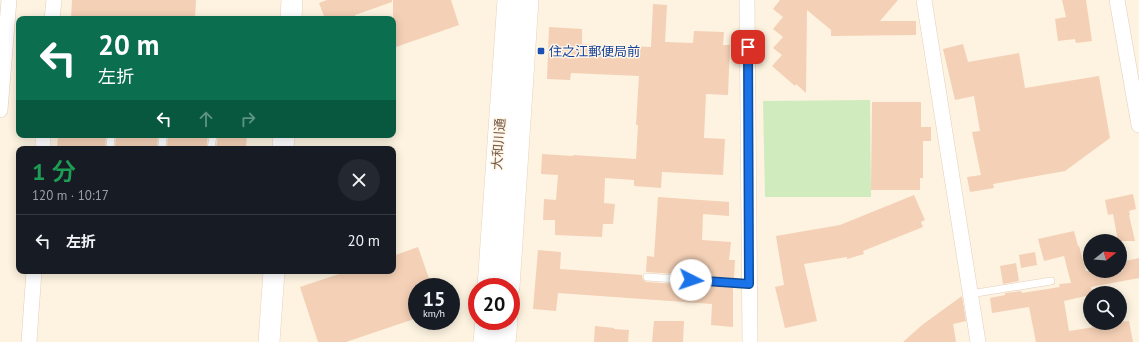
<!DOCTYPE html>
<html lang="ja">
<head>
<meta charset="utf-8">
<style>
	:root { --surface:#171b24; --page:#242831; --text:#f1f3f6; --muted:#9ea1a6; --line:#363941 }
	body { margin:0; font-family:"PT Sans","Noto Sans JP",sans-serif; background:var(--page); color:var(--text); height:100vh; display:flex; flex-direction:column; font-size:15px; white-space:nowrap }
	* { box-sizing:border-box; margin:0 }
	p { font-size:13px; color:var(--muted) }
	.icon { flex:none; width:22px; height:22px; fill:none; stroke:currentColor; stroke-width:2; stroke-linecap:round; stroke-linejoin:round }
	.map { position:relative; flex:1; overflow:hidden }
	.details { position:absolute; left:16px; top:146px; width:380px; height:128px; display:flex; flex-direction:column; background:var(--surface); border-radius:8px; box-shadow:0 2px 10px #0003 }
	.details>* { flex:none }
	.top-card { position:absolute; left:16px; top:16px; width:380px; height:122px; border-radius:8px; box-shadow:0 2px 10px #0003; background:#0b6e4f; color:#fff; overflow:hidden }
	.needle { width:26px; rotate:73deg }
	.tools { position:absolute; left:1083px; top:234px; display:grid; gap:8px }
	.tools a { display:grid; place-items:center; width:44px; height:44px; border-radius:50%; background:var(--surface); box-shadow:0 2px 10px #0003; font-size:20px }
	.speed { position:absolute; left:408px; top:278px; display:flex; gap:8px; font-size:20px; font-weight:700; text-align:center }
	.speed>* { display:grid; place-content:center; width:52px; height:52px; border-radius:50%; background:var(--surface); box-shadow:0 2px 10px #0003; line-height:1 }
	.speed small { font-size:10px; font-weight:400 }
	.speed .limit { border:6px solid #d22; background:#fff; color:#111 }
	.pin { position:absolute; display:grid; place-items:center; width:34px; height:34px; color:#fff; margin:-17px; border-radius:8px; box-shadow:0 2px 6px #0006 }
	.me { position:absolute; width:44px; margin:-22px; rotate:94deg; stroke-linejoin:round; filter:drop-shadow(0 0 3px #0008) }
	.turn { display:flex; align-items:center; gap:14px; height:84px; padding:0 16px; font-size:18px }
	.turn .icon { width:52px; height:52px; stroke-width:2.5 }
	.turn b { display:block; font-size:28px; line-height:34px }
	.lanes { display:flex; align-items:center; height:38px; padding:0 16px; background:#0003; justify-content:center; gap:20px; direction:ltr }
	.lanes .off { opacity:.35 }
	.round { display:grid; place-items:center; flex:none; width:42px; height:42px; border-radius:21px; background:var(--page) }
	.head { display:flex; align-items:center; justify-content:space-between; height:68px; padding:0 16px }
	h1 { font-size:24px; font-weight:600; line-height:30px; color:#1e9e55 }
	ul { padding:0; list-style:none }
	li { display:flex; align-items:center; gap:12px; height:52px; padding:0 16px; border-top:1px solid var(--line) }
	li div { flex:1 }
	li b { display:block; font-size:15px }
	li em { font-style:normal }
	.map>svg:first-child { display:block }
	.green { fill:#d0ebbe }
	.building { fill:#f4d0b6 }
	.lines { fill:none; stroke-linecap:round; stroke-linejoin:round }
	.lane-casing { stroke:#e2cfbc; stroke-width:8 }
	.street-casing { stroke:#e2cfbc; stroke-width:16 }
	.secondary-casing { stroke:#e9d2bb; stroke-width:22 }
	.lane { stroke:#fff; stroke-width:7 }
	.street { stroke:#fff; stroke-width:15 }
	.secondary { stroke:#fff; stroke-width:21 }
	.route-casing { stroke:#114b97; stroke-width:10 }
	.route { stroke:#1a73e8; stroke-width:7 }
	.transit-dot { fill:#1a4fb4; stroke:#fff6e8; stroke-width:1.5 }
	.labels { text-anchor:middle; stroke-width:3; stroke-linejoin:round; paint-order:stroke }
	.transit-label { font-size:13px; fill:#164399; stroke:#fff6e8; text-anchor:start }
	.street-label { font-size:13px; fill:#755846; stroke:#fff6e8 }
</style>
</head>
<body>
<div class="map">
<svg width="1139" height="342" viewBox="0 0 1139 342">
	<rect width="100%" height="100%" fill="#fdf3e0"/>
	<path class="green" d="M870 100 871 197H765L763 101Z"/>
	<path class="building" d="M72 0H196L195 19H71Z
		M327 0H392V2L355 15 356 19H325L319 3Z
		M393 0H451L459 25 393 48Z
		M780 0H898L880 21H916V35L831 36V30L807 10 806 93 796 84 795 86 772 66 782 55 773 48 783 37 773 29 783 17 773 9Z
		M1062 0H1086L1092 41 1076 43 1075 39 1058 41 1055 19 1066 17Z
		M653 4 667 5 665 42 693 43 694 31 724 32 723 45H730L728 95 706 94 704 138 725 139 723 175 662 172 661 188 634 186V180L605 178 604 203 615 204 613 224H603L602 237 555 235V220H543L544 199 556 200 558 175 541 174 542 154 573 156V155L636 159 638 125H636L639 76 571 73 570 80 547 79 549 27 582 29V44L651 47Z
		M963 44 968 62 1019 53 1025 88 1099 76 1110 138 1065 171 993 184 994 188 970 192 967 177 981 175 972 132 980 131 974 96 955 100 943 49Z
		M872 102H921V127H931V141H923V178H920V190H871Z
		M58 135H106L105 149H57Z
		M116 135H158L157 149H115Z
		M168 135H208L206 149H167Z
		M218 135H247L246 149H216Z
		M1133 194 1136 209 1129 211 1130 215H1129L1135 241H1118L1113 214 1108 215 1105 200Z
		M914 195 925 220 921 222 923 227 863 251 864 254 847 259V257L804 264 817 321 785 328 775 287 784 285 776 236 840 225Z
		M658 197 729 202V216L703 214 702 240 731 242 729 260H735L734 278 646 272 647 256 654 257Z
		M1074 231 1078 246H1079L1086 271H1123L1121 262 1139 258V278L1091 287 1092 293H1090V295L1064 301 1069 331 1120 323V322L1129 321 1133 342H1036L1029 307 992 313 990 298 1005 295V293L1021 291 1022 293 1060 287 1059 284 1071 283 1064 256 1044 261 1038 239Z
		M418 247 432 287H417V318L346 342H318L300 287 348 271H393V256Z
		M538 250 561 252 560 269 642 275 643 280 647 282 733 288V327L711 325 712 304 558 293 556 311 533 309Z
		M1035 252 1037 265 1021 268 1019 255Z
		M1016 263 1019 281 1003 284 1000 266Z
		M962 296 966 321 953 324 956 342H903L922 325Z
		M654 321H684L683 342H652Z
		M595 326 614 328V329L629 330 628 342H594Z"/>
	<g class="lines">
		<defs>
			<path id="lane" d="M110 149 111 135
				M162 149 163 135
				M211 149 213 135
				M647 277 749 284
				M970 294 1051 281"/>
			<path id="street" d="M747 0 750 342
				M924 0 978 342
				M1117 0 1139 125
				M52 19 54 0
				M0 110 9 0
				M43 149V135
				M29 342 34 271"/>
			<path id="secondary" d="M291 19 292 0
				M283 149 284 135
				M488 287 508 0
				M509 287 528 0
				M269 342 274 271
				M484 342 486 321
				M505 342 507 321"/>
		</defs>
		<use href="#lane" class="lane-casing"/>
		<use href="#street" class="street-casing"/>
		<use href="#secondary" class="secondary-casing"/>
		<use href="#lane" class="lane"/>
		<use href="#street" class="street"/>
		<use href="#secondary" class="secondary"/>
	</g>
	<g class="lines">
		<defs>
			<path id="route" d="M691 280 749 284 748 47"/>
		</defs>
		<use href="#route" class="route-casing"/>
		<use href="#route" class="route"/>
	</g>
	<rect class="transit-dot" x="537" y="47" width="8" height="8" rx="2"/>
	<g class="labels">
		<g class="transit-label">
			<text x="549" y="56">住之江郵便局前</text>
		</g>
		<g class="street-label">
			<text transform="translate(498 144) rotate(-86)" y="5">大和川通</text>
		</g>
	</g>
</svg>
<div class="tools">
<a><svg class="needle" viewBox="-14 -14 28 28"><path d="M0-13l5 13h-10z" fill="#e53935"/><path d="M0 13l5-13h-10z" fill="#9ea1a6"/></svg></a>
<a><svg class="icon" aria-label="search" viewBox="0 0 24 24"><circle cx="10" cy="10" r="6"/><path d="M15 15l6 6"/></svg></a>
</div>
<div class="speed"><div>15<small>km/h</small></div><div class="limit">20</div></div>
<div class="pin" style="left:748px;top:47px;background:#d93025"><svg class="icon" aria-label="arrive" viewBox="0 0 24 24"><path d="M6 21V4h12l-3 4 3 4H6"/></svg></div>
<svg class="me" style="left:691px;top:280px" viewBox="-20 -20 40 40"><circle r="19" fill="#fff"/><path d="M0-13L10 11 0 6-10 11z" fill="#1a73e8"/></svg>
<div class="top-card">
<div class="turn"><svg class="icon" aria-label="left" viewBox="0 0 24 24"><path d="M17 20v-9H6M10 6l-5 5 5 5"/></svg><div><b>20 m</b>左折</div></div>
<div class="lanes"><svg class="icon" aria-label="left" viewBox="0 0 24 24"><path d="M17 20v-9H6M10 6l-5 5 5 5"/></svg><svg class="icon off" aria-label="ahead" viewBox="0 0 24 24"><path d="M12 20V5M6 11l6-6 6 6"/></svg><svg class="icon off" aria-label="right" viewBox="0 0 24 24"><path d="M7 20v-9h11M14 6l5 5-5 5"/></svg></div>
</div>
<section class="details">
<div class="head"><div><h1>1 分</h1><p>120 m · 10:17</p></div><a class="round"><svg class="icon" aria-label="close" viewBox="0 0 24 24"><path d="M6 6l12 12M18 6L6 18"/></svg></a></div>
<ul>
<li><svg class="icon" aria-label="left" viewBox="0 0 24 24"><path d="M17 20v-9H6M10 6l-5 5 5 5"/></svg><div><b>左折</b></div><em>20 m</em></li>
</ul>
</section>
</div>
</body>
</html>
